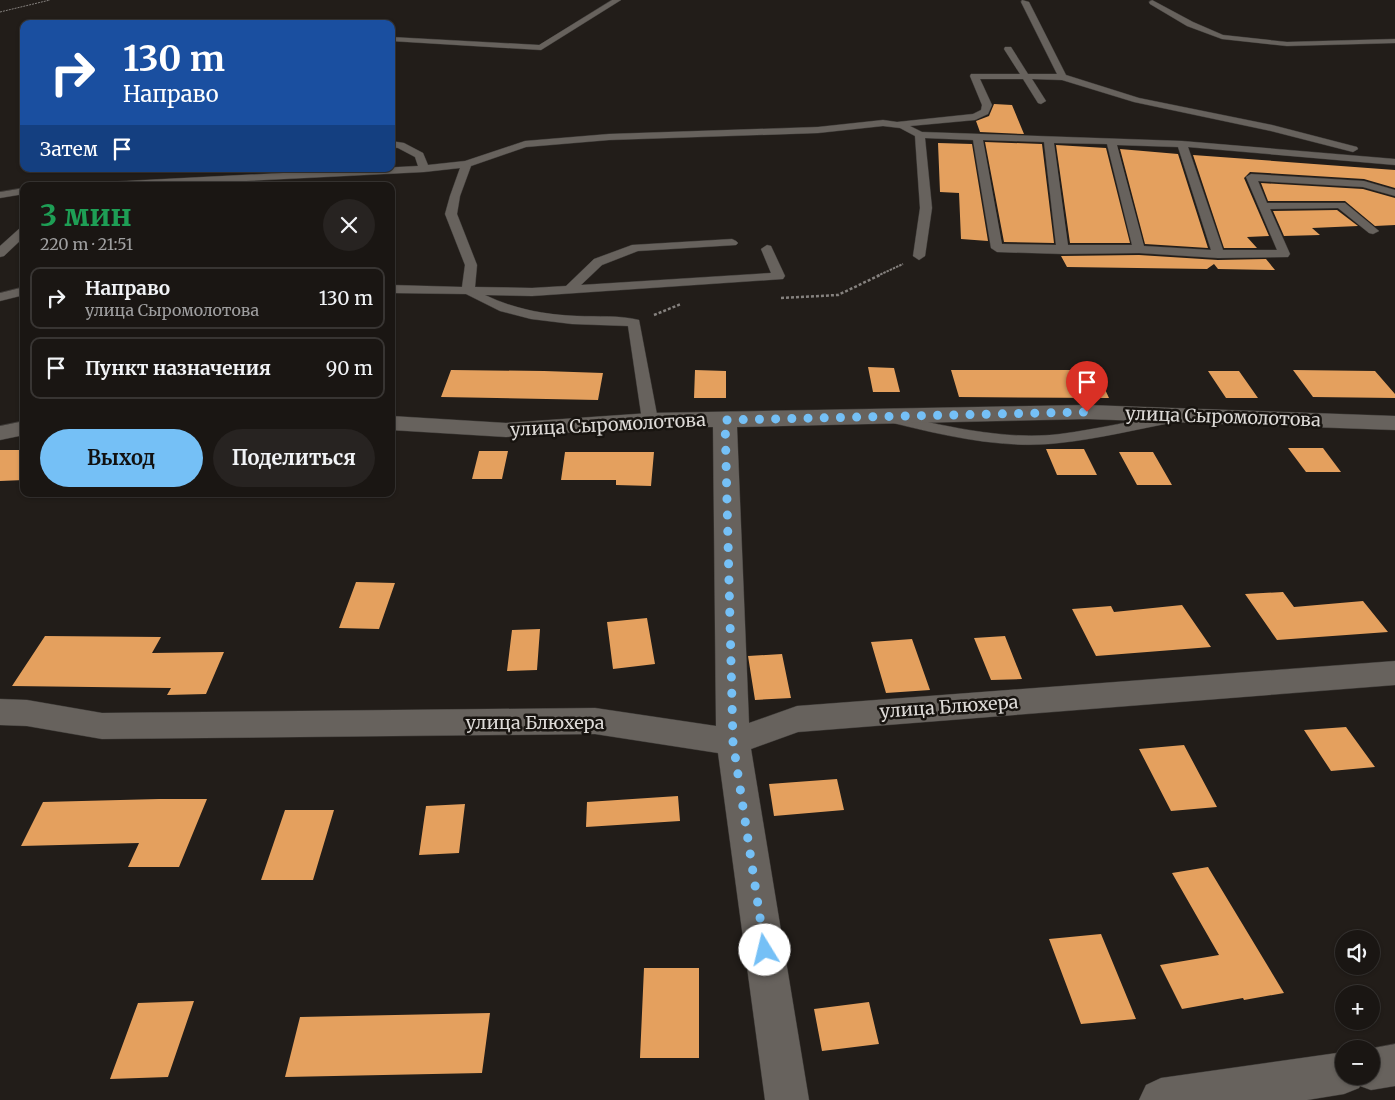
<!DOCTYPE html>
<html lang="ru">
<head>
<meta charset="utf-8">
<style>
	:root { --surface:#1a1613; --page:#272321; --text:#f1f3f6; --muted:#9f9fa0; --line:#383533; --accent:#75c0f6 }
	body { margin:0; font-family:Merriweather,serif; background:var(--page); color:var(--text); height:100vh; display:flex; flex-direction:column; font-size:19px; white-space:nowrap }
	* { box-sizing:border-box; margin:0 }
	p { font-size:16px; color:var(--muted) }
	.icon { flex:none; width:28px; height:28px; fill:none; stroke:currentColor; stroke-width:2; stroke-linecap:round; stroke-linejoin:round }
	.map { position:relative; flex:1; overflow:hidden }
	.details { position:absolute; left:20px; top:182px; width:375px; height:315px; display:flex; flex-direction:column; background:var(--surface); border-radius:10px; box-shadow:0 1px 4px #0004,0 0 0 1px var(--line) }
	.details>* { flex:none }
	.guide { position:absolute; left:20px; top:20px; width:375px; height:152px; border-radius:10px; box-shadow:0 1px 4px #0004,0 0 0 1px var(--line); background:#1a4fa0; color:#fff; overflow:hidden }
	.buttons { position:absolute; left:1335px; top:930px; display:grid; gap:10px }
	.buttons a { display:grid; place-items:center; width:45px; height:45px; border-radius:50%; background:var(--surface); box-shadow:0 1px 4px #0004,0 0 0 1px var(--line); font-size:25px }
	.pin { position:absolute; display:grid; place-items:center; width:42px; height:42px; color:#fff; margin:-51px -21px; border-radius:50% 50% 50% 0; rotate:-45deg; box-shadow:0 0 5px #0007 }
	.pin .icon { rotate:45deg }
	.me { position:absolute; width:55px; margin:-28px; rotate:351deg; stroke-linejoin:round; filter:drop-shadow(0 0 4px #0008) }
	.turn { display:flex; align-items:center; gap:18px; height:105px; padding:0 20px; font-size:22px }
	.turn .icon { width:65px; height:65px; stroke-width:2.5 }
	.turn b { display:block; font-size:35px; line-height:42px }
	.then { display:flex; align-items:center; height:48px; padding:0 20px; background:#0003; gap:10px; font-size:19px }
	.round { display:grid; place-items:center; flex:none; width:52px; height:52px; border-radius:26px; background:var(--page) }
	.overview { display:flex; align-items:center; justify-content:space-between; height:85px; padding:0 20px }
	h1 { font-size:30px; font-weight:700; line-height:38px; color:#1e9e55 }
	.primary-button { display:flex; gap:10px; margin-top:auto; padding:10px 20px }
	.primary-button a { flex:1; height:58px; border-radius:30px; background:var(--accent); color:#111; font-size:20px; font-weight:700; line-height:58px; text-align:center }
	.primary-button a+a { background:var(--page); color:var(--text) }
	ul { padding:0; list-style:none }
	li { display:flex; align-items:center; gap:15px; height:62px; margin:0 10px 8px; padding:0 10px; border:2px solid var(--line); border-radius:10px }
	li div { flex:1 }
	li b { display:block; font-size:19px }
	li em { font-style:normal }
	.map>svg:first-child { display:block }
	.building { fill:#e4a05e }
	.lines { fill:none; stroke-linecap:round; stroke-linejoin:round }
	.lane-casing { stroke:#3d3a37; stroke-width:1 }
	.street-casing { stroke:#3d3a37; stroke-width:1 }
	.secondary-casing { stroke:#3d3a37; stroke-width:1 }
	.path-far2 { stroke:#85817e; stroke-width:1; stroke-dasharray:2 1; stroke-linecap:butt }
	.path-far1 { stroke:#85817e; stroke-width:2; stroke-dasharray:2.5 1; stroke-linecap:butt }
	.path { stroke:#85817e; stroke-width:2.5; stroke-dasharray:3 2; stroke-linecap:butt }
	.lane { fill:#67625d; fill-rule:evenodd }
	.street { fill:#67625d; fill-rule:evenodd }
	.secondary { fill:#67625d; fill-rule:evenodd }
	.route { stroke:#75c0f6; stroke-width:9; stroke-dasharray:0 16.2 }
	.labels { text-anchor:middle; stroke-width:5; stroke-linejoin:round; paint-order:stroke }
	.street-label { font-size:18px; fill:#dddad7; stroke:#181410 }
</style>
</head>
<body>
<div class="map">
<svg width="1395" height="1100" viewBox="0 0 1395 1100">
	<rect width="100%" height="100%" fill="#221d19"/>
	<path class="building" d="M994 104 1012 105 1024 134 980 132 976 121 989 116Z
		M985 142 1042 144 1054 243 1004 242Z
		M938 143 972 144 988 241 961 239 959 193 940 192Z
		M1056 145 1106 148 1130 243H1070Z
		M1120 149 1178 154 1208 248 1145 244Z
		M1193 155 1395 170V188L1364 179 1250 172 1244 178 1269 236 1247 237 1257 248H1224Z
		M1261 183 1363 189 1395 198V225L1375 226 1345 201H1268Z
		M1337 210 1358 226 1312 228 1320 235 1284 236 1273 211Z
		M1139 255 1218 260 1266 259 1275 270 1218 269 1214 264 1207 269 1067 267 1061 256Z
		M868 367 894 368 900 392H873Z
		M451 370 544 371 603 373 598 400 441 397Z
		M695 370 726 371V398H694Z
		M951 370H1096L1109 398 959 397Z
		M1293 370 1375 371 1395 394V398L1313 397Z
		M1208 371H1239L1258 398H1226Z
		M1288 448H1323L1341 472H1306Z
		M1046 449H1084L1097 475H1057Z
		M0 450H24V480L0 481Z
		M479 451H508L502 479H472Z
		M565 452H654L651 486 616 485V480H561Z
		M1119 452H1153L1172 485H1137Z
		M356 582 395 583 379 629 339 628Z
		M1283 592 1294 607 1363 601 1388 632 1277 640 1245 594Z
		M1182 605 1211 647 1096 656 1072 609 1111 606 1114 612Z
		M647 618 655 664 613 669 607 622Z
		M540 629 537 670 507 671 512 630Z
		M45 636 161 637 152 653 224 652 206 694 167 695 171 688 12 686Z
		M1005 636 1022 679 991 680 974 638Z
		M912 639 930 690 886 693 871 642Z
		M782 654 791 698 755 700 748 656Z
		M1346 727 1375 767 1331 771 1304 730Z
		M1184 745 1217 807 1171 811 1139 749Z
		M837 779 844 810 774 816 769 784Z
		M678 796 680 821 586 827 587 802Z
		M159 799H207L179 867H128L139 843 21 846 43 802Z
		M465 804 459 853 419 855 426 806Z
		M285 810H334L313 880H261Z
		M1208 867 1284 993 1244 1000 1243 998 1182 1009 1160 965 1219 955 1172 873Z
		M1101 934 1136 1019 1081 1024 1049 939Z
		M644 968H699V1058H640Z
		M194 1001 168 1077 110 1079 138 1003Z
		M869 1002 879 1044 822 1051 814 1009Z
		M490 1013 482 1073 285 1077 300 1017Z"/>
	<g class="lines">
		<defs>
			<path id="lane" d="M612 0H621L541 50 391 41V37L539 45Z
				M1022 0 1029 2 1066 75 1139 98 1272 125 1357 147 1358 149 1353 152 1271 131 1134 102 1062 80 1032 79 1046 101 1041 104 1038 103 1023 79H980L992 105 988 114 975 120 910 126 922 132 1182 141 1395 159V165L1188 147 1223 250H1277L1246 177 1251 174 1364 181 1395 190V196L1363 187 1258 181 1267 203H1345L1379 231 1373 234 1369 233 1338 208 1270 209 1290 254 1288 257 1218 258 1139 253 1063 254 997 252 991 248 973 140 925 138 932 208 925 256 919 260 913 256 920 208 915 136 900 128 883 126 818 133 609 140 526 147 471 166 460 196 457 214 477 265 475 287 532 288 566 286 594 259 632 245 732 239 736 241 738 243 736 245 638 251 602 265 581 285 771 273 761 249 767 245 771 246 785 276 783 279 532 296 485 295C514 309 545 315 577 316 598 317 619 315 639 320L658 420 655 423H645L642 420 628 326 572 324 531 319 500 311 466 294 391 293V285L462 287 465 265 445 214 450 196 460 168 424 172 146 186H83L88 183 418 166 415 157 398 148 391 147V141L404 143 423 153 428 165 465 161 525 141 609 134 818 127 883 120 897 122 973 114 981 110 982 105 970 76 971 74H1020L1004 49 1005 47H1011L1028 74H1057L1021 2ZM983 140 1044 142 1056 245 1002 244ZM1054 143 1107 144 1132 245H1068ZM1117 145 1178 147 1211 250 1144 246Z
				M1152 0 1193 22 1223 35 1287 42 1395 39V43L1287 46 1222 39 1187 26 1150 4 1149 2Z
				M24 188V194L0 198V192Z
				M24 227V237L4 256 0 257V246L20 228Z
				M24 287V295L0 301V293Z
				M886 412C938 425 1006 441 1060 434 1098 429 1137 420 1176 412L1181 414 1184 417 1181 420 1176 422C1137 429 1098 439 1059 443 1001 450 937 434 881 420L878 417 881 414Z"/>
			<path id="street" d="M1087 405 1395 416V430L1087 419 737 427 749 723 797 706 1395 661V685L798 732 751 749 809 1100H765L718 753 595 734 102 739 27 726 0 725V699L27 700 102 713 595 708 716 726 713 427H650L506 437 391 430V416L506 423 650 413Z
				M24 421V435L0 440V426Z"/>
			<path id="secondary" d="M1395 1044V1086L1371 1090 1360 1086 1359 1088 1344 1094 1307 1100H1139L1146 1085 1161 1078 1344 1052V1076H1371V1049H1368Z"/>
		</defs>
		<use href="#lane" class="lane-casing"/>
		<use href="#street" class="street-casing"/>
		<use href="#secondary" class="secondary-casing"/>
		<path class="path-far2" d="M0 12 50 0"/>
		<path class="path-far1" d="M877 276 903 264"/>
		<path class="path" d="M781 298 838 295 880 275
			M654 315 681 304"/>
		<use href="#lane" class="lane"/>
		<use href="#street" class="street"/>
		<use href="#secondary" class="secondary"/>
	</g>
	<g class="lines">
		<path class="route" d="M765 950 733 742 725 420 1087 412"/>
	</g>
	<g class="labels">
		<g class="street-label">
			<text transform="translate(1223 417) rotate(2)" y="6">улица Сыромолотова</text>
			<text transform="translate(608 425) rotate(-3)" y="6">улица Сыромолотова</text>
			<text transform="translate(949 707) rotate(-4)" y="6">улица Блюхера</text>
			<text x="535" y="729">улица Блюхера</text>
		</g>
	</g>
</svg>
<div class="buttons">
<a><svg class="icon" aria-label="sound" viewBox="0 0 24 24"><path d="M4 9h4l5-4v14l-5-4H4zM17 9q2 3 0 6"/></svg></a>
<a>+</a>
<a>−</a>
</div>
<div class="pin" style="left:1087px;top:412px;background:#d93025"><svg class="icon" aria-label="arrive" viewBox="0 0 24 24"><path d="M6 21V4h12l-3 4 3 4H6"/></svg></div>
<svg class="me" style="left:765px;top:950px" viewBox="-20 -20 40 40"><circle r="19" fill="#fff"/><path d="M0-13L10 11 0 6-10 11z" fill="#75c0f6"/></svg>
<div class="guide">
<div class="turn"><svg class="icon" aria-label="right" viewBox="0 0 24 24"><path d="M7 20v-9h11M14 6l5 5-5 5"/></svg><div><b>130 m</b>Направо</div></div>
<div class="then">Затем<svg class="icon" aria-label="arrive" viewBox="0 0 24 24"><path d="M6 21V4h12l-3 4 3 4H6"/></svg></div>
</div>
<section class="details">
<div class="overview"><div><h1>3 мин</h1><p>220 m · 21:51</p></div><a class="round"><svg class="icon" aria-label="close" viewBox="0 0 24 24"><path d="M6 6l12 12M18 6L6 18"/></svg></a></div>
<ul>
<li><svg class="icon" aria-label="right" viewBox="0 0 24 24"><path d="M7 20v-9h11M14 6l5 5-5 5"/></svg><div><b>Направо</b><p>улица Сыромолотова</p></div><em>130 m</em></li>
<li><svg class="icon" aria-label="arrive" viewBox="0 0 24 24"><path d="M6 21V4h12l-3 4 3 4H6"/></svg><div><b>Пункт назначения</b></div><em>90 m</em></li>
</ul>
<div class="primary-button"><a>Выход</a><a>Поделиться</a></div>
</section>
</div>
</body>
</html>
